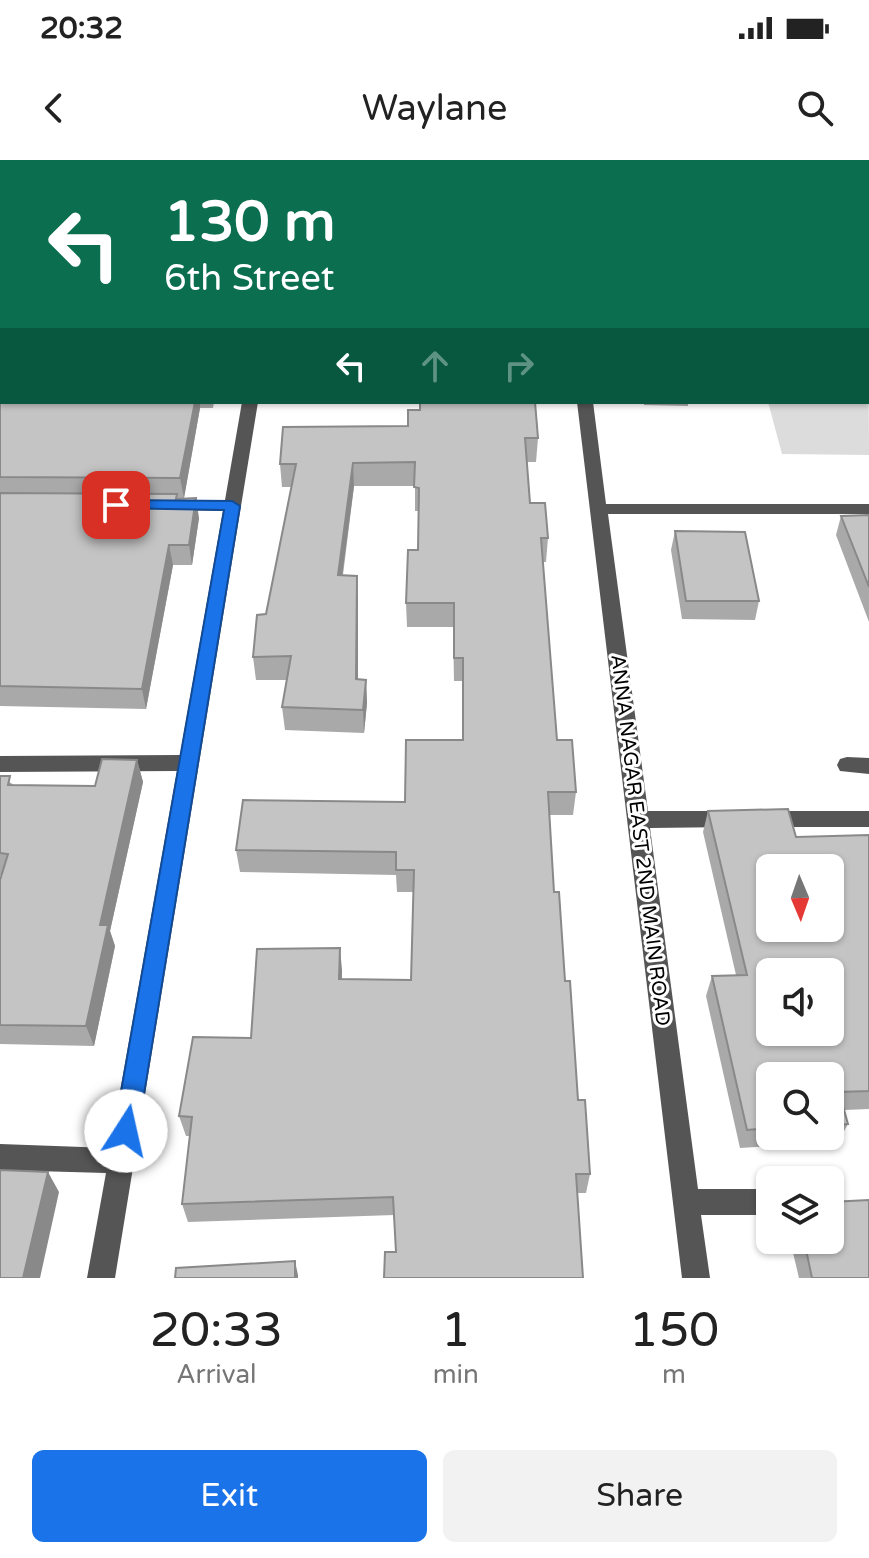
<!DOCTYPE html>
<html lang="en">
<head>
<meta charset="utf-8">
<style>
	:root { --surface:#fff; --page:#f2f2f2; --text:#222; --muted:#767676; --accent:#1a73e8 }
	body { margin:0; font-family:"Varela Round",sans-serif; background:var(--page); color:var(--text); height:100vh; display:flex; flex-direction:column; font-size:30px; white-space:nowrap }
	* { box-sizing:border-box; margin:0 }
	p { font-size:26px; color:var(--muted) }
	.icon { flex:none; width:44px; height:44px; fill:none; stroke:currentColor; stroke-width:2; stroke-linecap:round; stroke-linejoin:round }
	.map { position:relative; height:1118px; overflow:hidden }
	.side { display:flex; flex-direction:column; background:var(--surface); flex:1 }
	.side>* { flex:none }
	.banner { position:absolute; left:0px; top:0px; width:870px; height:244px; box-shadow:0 2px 6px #0004; background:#0b6e4f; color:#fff; overflow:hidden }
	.needle { width:52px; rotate:178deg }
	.fabs { position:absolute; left:756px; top:694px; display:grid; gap:16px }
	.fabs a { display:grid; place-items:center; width:88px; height:88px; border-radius:12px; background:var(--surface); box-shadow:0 2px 6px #0004; font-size:40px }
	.pin { position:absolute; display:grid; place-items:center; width:68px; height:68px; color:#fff; margin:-34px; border-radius:16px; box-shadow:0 4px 12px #0006 }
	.me { position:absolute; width:88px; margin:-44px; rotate:10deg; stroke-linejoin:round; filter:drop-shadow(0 0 6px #0008) }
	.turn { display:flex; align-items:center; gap:28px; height:168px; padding:0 32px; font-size:36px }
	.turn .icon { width:104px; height:104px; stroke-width:2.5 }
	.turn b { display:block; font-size:56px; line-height:68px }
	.lanes { display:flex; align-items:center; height:76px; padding:0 32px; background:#0003; justify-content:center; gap:40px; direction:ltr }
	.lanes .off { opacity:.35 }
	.eta { display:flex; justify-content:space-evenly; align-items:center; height:136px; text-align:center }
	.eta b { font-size:48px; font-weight:600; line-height:56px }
	.action { display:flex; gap:16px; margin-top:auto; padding:16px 32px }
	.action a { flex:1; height:92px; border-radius:12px; background:var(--accent); color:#fff; font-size:32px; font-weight:600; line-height:92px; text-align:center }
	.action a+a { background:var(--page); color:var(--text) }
	.status { display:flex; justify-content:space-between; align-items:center; height:56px; padding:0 40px; background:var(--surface); direction:ltr }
	.status svg { height:22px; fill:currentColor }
	header { display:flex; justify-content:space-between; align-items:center; height:104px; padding:0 32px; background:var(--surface); font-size:36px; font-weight:600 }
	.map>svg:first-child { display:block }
	.green { fill:#dcdcdc }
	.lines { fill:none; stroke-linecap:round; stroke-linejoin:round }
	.minor { fill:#555; fill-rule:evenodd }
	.wall { fill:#a9a9a9; fill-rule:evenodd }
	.shaded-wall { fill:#898989 }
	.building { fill:#c4c4c4; stroke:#898989; stroke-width:2; fill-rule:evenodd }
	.route { fill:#1a73e8; stroke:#114b97; stroke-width:2 }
	.labels { text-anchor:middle; stroke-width:6; stroke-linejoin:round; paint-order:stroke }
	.street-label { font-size:20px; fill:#000; stroke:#fff }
</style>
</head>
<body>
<div class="status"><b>20:32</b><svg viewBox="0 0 49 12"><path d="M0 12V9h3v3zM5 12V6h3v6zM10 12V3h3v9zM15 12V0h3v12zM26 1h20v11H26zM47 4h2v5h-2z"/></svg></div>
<header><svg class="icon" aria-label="back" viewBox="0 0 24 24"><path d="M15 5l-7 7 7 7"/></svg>Waylane<svg class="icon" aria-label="search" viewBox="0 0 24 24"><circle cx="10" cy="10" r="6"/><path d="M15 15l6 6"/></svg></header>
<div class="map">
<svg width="869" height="1118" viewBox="0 0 869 1118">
	<rect width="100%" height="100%" fill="#fff"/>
	<path class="green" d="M868 101 869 295 782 294 768 242H868Z"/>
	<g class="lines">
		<path class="minor" d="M286 0H298V2H286Z
			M549 0H561V2H549Z
			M0 161H2V169H0Z
			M242 242H258L115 1118H87L106 1013 0 1010V984L110 988 177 611 0 612V596L180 595 223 351 172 350 163 345 172 340H225Z
			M577 242H593L606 344H869V354H608L648 651H734L742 653 745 659 742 665 734 667 650 668 698 1029H770V1055H701L710 1118H682Z
			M847 597 869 598V614L840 611 837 605 840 599Z
			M766 651H869V667H766L758 665 755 659 758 653Z"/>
	</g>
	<path class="wall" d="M0 0 2 2V143H0Z
		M834 0H869V78L868 2H835Z
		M0 242H214L213 248H200L184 338H178L199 358 192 405H173L146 549 0 546Z
		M644 242H688V246L644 245Z
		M420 250 538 278 536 302H527L530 343 548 378 546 402H543L557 580 576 632 573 655H549L554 732 578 940 590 1014 586 1033H577L396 1092 394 1055 188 1062 182 1044 190 976H186L179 956 251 878 342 810V819L411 820 413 732H397L396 715 240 712 236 690 405 642 463 580 462 521H454L453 467H407L406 443 418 390 419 351H415V326H354L343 415 357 416 358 439V520H366L367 543 364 573 285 570 282 547 287 520H256L253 497 266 454 292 327H282L280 304 408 266Z
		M869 355V462L836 375 841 356Z
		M675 371 759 441 755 460 682 459 671 390Z
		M137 600 143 622 110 771 115 786 94 886 0 884V720L2 715H0V616L14 625 95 626Z
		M708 651 796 677 869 675V949L844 950 848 964 838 982 740 988 706 836 712 816 736 815 703 672ZM770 916H830V976H770Z
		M790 1080H830L869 1118H799Z"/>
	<path class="shaded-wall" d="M195 242H200V248L184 338 180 318Z
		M353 303 354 326 339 439 338 415Z
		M196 338 199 358 192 405 189 385Z
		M169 385 173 405 146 549 142 529Z
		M357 416 358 439V543L356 519Z
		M366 520 367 543 364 573 363 550Z
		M137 600 143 622 110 771 115 786 94 886 86 866 100 765Z
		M340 788 342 810 341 840 339 819Z
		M48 1012 59 1032 40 1118H23Z
		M295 1101 298 1115V1118H295Z"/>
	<path class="building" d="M0 0H255V2H2V124H0Z
		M327 0H518V2H327Z
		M610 0H643L644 2H610Z
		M849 0H869V44L868 2H850Z
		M0 242H195L180 318 0 317Z
		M420 242H535L538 278H525L530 343H545L548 378H541L557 580H572L576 632H548L554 732H559L565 821H570L578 940H585L590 1014H576L583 1118H384L385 1092H396L393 1037 182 1044 192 957 179 956 193 877 251 878 257 789 340 788 339 819 411 820 414 710H396V692L236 690 243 640 405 642 406 580H463V498H454V443H406L408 390H418L419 328 414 327 415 302 353 303 338 415 357 416 356 519 366 520 363 550 282 547 291 496 253 497 257 455 266 454 296 304H280L283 267 408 266V250H420Z
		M0 333 177 334 176 339 196 338 189 385H169L142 529 0 526Z
		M869 355V427L841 356Z
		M675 371 745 372 759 441H686Z
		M102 599 137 600 100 765H108L86 866 0 865V720L8 694 0 693V616H10L8 625 95 626Z
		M788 649 796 677 869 675V931L839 932 848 964 830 965V916H770V968L747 970 712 816 747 815 708 651ZM770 708H830V768H770ZM770 812H830V872H770Z
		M0 1010 48 1012 23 1118H0Z
		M869 1040V1118H812L804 1080H830V1042Z
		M295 1101V1118H175L176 1108Z"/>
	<path class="route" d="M116 340 232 341 240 346 138 971 134 978 126 982 118 978 114 971 224 350 111 348 108 345Z"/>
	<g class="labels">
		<g class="street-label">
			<text transform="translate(641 680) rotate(83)" y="7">ANNA NAGAR EAST 2ND MAIN ROAD</text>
		</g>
	</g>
</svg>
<div class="fabs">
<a><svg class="needle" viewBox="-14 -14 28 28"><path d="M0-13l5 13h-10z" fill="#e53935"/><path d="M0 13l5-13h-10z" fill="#767676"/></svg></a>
<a><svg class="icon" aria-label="sound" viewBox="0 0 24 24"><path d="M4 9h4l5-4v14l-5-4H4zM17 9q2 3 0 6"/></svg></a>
<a><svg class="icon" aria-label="search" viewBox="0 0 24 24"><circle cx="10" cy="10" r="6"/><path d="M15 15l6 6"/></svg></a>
<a><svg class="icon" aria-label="layers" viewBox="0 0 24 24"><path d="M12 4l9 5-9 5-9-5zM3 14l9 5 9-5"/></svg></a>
</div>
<div class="pin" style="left:116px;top:345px;background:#d93025"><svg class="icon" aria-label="arrive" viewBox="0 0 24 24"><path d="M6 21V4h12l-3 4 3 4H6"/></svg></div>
<svg class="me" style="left:126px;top:971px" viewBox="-20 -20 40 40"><circle r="19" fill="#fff"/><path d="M0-13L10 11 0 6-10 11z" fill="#1a73e8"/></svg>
<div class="banner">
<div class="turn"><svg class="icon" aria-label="left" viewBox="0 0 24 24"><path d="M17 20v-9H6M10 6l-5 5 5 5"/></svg><div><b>130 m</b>6th Street</div></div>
<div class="lanes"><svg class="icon" aria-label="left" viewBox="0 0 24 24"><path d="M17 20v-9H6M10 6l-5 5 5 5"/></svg><svg class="icon off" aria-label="ahead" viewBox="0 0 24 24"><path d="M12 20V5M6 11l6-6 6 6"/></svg><svg class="icon off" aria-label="right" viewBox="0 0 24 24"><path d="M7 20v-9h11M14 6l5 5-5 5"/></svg></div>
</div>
</div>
<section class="side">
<div class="eta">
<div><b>20:33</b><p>Arrival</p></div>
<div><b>1</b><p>min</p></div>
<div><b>150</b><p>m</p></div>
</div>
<div class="action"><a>Exit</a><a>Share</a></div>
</section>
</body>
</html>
